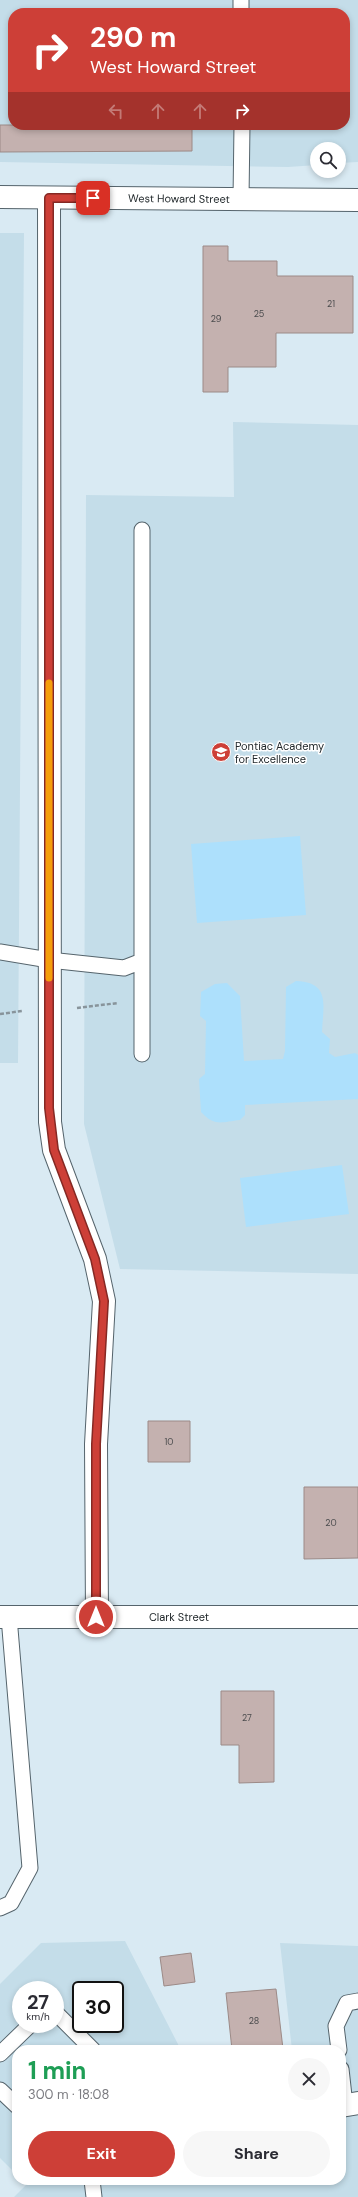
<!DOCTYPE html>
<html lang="en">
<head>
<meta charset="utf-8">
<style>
	:root { --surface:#fff; --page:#f7f7f7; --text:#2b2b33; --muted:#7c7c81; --accent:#cd3f37 }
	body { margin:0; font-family:"DM Sans",sans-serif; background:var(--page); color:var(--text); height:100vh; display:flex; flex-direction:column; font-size:15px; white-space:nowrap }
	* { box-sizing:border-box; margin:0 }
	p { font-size:13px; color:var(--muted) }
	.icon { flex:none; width:22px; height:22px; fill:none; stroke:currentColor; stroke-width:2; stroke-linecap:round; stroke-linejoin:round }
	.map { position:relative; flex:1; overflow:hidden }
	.drawer { position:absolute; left:12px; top:2045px; width:334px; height:140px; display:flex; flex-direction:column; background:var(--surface); border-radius:16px; box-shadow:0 2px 6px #0003 }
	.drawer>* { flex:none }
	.banner { position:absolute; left:8px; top:8px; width:342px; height:122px; border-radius:16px; box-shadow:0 2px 6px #0003; background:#cd3f37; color:#fff; overflow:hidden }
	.controls { position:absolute; left:310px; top:142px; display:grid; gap:8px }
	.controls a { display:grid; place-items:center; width:36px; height:36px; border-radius:50%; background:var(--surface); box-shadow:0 2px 6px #0003; font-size:20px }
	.speed { position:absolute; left:12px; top:1981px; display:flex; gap:8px; font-size:20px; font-weight:700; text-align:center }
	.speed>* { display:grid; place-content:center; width:52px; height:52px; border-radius:50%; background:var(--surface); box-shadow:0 2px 6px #0003; line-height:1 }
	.speed small { font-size:10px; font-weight:400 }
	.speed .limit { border:2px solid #111; border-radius:6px; background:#fff; color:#111 }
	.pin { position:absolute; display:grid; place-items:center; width:34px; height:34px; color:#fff; margin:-17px; border-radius:8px; box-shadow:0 2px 6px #0006 }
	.me { position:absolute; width:44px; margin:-22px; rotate:0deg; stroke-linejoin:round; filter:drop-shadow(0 0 3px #0008) }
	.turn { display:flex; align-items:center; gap:14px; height:84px; padding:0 16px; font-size:18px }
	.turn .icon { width:52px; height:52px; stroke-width:2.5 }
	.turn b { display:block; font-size:28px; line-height:34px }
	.lanes { display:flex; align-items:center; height:38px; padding:0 16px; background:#0003; justify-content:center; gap:20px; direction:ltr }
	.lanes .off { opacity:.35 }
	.round { display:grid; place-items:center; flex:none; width:42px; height:42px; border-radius:21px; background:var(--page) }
	.summary { display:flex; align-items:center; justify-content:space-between; height:68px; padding:0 16px }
	h1 { font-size:24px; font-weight:700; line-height:30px; color:#1e9e55 }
	.cta { display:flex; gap:8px; margin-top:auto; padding:8px 16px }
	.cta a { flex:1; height:46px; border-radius:24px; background:var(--accent); color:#fff; font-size:16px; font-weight:700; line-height:46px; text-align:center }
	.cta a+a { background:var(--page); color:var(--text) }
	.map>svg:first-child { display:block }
	.built { fill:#c4dde9; fill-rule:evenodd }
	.green { fill:#ade0fc }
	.building { fill:#c4b1af; stroke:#9c8a87 }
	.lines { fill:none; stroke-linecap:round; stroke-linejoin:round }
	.service-casing { stroke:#55646c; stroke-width:17 }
	.minor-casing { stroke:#55646c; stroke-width:24 }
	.path { stroke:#88949b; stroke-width:2.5; stroke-dasharray:4 2; stroke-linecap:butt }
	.service { stroke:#fff; stroke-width:15 }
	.minor { stroke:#fff; stroke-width:22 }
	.route-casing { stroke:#852924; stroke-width:10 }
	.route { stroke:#cd3f37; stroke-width:7 }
	.slow { stroke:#f59e0b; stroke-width:7 }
	.labels { text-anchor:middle; stroke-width:3; stroke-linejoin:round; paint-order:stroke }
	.number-label { font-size:9px; fill:#4a4b4d }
	.street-label { font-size:11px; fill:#22292c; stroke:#fff }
	.poi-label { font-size:11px; fill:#22292c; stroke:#fff; text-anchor:start }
</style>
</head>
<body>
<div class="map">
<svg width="358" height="2197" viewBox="0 0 358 2197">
	<rect width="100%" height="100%" fill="#d9eaf3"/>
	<path class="built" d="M0 0H358V162L339 163V149H317V165L288 167 0 162ZM13 13H345V125H13Z
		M0 233H24L18 1063H0Z
		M233 422 358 425V1274L120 1269 84 1124 86 495 234 497Z
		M125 1941 181 2050H17V2175L0 2158V1984L41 1943ZM21 1990H55V2024H21ZM81 1990H115V2024H81Z
		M280 1943 358 1946V2197H14L26 2185 21 2180H341V2050H292Z"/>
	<path class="green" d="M300 836 306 915 197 923 191 844Z
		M296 981C331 982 323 1006 322 1032L330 1039 329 1053 335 1057 355 1053 358 1055V1099L245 1105V1115L240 1120C221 1122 215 1127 201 1112L199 1079 205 1074 206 1021 200 1016 201 992 215 984 227 983 240 996 244 1061 283 1059 285 1051 286 987Z
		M342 1165 349 1214 246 1227 240 1178Z"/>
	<path class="building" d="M0 125H192V151L0 152Z
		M203 246H228V261H277V276H353V333H276V367H228V392H203Z
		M148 1421H190V1462H148Z
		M304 1487H358V1558L304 1559Z
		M221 1691H274V1782L239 1783V1745H221Z
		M191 1953 195 1982 164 1986 160 1957Z
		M276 1989 283 2049 232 2050 226 1993Z"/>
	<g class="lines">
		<defs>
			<path id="service" d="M241 0V13
				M241 199 242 125
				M0 952 49 960 124 968 142 961
				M142 1054V530
				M0 1908 11 1903 30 1868 9 1617
				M55 2012 93 2050
				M339 2050 336 2026 347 2003 358 2001
				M0 2054 31 2024
				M341 2069 345 2105
				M0 2090 17 2106
				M92 2180 94 2197"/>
			<g id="minor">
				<path id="s1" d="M0 197 358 200"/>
				<path d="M49 198 50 1122 54 1150 95 1259 104 1301 96 1444 97 1617"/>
				<path id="s2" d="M0 1617H358"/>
				<path d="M341 2106 358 2103"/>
			</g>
		</defs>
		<use href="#service" class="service-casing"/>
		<use href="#minor" class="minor-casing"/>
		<path class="path" d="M77 1008 118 1003
			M0 1014 22 1011"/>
		<use href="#service" class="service"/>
		<use href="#minor" class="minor"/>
	</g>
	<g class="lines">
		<defs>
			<path id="route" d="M93 198H49V1108L54 1150 95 1259 104 1301 96 1444V1617"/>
		</defs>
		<use href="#route" class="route-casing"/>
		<use href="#route" class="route"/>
		<path class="slow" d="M49 683V978"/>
	</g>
	<defs>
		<symbol id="school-disc" viewBox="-11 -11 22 22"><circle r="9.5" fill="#cd3f37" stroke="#fff"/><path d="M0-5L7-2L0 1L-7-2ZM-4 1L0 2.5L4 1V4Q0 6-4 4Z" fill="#fff"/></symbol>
	</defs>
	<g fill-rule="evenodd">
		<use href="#school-disc" x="210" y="741" width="22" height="22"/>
	</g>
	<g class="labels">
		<g class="number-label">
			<text x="331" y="307">21</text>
			<text x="259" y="317">25</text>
			<text x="216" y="322">29</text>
			<text x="169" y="1445">10</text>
			<text x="331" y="1526">20</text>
			<text x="247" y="1721">27</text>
			<text x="254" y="2024">28</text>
		</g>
		<g class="street-label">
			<text dy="4" stroke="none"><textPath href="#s1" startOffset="179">West Howard Street</textPath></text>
			<text dy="4" stroke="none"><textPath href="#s2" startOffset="179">Clark Street</textPath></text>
		</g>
		<g class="poi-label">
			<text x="235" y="750">Pontiac Academy<tspan x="235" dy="13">for Excellence</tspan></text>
		</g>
	</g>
</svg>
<div class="controls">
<a><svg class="icon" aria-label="search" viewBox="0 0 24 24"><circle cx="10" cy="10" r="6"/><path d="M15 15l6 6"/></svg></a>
</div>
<div class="speed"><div>27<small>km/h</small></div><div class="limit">30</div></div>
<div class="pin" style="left:93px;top:198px;background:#d93025"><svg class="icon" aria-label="arrive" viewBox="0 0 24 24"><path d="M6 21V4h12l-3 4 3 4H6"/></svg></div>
<svg class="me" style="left:96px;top:1617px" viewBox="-20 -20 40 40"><circle r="17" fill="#cd3f37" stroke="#fff" stroke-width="3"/><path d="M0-11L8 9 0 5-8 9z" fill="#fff"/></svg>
<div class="banner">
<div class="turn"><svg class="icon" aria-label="right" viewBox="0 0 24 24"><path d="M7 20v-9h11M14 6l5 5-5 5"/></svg><div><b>290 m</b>West Howard Street</div></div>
<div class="lanes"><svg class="icon off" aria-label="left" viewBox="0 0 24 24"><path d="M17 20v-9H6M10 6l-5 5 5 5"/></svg><svg class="icon off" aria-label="ahead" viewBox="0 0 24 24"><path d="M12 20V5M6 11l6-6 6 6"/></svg><svg class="icon off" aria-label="ahead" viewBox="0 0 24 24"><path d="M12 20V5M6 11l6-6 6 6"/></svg><svg class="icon" aria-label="right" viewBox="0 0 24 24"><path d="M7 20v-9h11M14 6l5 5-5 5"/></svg></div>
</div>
<section class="drawer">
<div class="summary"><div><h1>1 min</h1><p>300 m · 18:08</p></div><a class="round"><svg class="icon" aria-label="close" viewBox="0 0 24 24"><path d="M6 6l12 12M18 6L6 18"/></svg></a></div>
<div class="cta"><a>Exit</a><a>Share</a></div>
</section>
</div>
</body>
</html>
